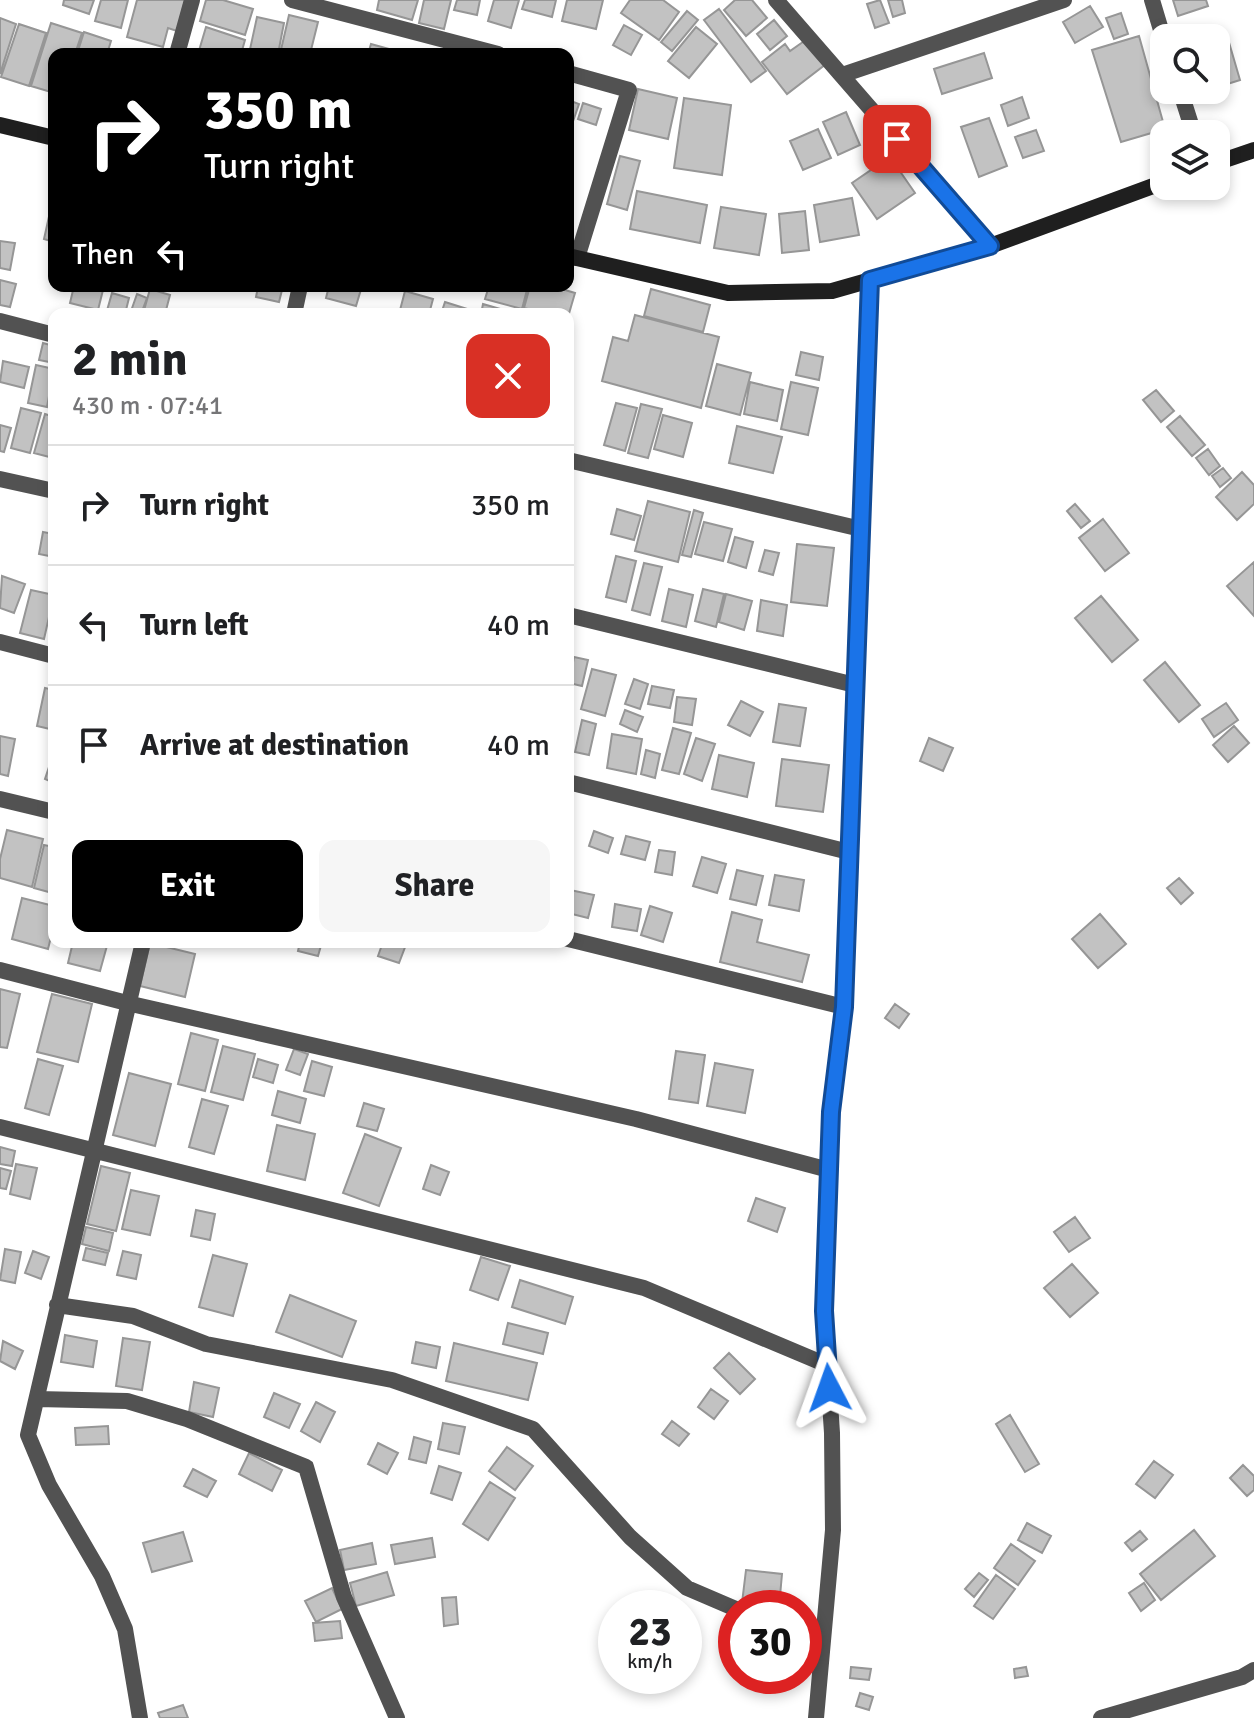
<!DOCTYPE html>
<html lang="en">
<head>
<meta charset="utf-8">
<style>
	:root { --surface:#fff; --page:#f6f6f6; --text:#202124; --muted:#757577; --line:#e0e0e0; --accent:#000 }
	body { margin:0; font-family:Signika,sans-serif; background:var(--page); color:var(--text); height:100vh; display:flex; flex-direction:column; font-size:30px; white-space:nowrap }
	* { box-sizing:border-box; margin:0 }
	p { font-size:26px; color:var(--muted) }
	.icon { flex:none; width:44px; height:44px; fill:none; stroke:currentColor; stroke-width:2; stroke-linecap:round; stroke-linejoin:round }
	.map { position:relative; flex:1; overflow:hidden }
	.details { position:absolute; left:48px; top:308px; width:526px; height:640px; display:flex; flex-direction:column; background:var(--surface); border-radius:16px; box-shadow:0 4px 12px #0003 }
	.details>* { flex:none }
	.banner { position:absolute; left:48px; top:48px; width:526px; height:244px; border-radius:16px; box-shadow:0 4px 12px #0003; background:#000; color:#fff; overflow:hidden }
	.fabs { position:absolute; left:1150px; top:24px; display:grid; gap:16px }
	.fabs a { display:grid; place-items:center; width:80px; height:80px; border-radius:16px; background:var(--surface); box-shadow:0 4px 12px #0003; font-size:40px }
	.speed { position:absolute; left:598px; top:1590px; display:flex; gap:16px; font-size:40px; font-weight:700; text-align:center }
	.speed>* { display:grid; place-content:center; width:104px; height:104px; border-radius:50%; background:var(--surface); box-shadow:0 4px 12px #0003; line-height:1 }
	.speed small { font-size:20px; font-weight:400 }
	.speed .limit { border:12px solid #d22; background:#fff; color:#111 }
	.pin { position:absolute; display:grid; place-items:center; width:68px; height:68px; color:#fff; margin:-34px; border-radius:16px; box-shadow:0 4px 12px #0006 }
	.me { position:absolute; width:88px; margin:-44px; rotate:356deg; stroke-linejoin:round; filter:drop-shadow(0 0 6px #0008) }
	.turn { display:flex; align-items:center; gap:28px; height:168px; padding:0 24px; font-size:36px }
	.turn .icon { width:104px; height:104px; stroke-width:2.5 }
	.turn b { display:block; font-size:56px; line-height:68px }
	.then { display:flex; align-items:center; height:76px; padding:0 24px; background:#0003; gap:16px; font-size:30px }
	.round { display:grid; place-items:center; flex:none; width:84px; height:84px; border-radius:16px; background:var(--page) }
	.summary { display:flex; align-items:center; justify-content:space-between; height:136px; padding:0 24px }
	h1 { font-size:48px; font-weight:700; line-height:60px }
	.action { display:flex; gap:16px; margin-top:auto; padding:16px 24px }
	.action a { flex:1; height:92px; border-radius:16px; background:var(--accent); color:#fff; font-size:32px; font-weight:700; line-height:92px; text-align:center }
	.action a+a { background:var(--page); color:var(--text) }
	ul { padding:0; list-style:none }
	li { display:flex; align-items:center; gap:24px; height:120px; padding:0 24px; border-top:2px solid var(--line) }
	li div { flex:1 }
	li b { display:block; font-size:30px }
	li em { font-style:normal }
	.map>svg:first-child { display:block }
	.building { fill:#c2c2c2; stroke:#969696; stroke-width:2 }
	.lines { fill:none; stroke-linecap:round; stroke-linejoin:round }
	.street { stroke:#525252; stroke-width:16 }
	.secondary { stroke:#1f1f1f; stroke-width:16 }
	.route-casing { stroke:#114b97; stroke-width:20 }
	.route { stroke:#1a73e8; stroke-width:14 }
</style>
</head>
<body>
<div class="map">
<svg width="1254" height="1718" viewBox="0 0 1254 1718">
	<rect width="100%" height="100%" fill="#fff"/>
	<path class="building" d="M64 0H94L89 14 63 5Z
		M101 0H128L121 28 95 21Z
		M137 0H185L177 31 168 28 163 47 127 37Z
		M206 0H223L253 9 245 35 200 21Z
		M379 0H418L412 20 377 10Z
		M424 0H451L444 29 419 23Z
		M457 0H480L477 15 454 10Z
		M494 0H519L511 28 488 21Z
		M525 0H556L552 17 522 9Z
		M567 0H603L596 29 562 21Z
		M630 0H663L679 12 659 40 621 13Z
		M735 0H752L767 18 746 36 724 10Z
		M880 0 889 23 875 28 867 4Z
		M888 0H902L905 13 893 17Z
		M1173 0H1206L1208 6 1178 16Z
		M1090 6 1103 27 1075 43 1063 22Z
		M719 9 766 71 751 82 704 20Z
		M687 11 698 20 672 51 661 42Z
		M1121 13 1128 34 1114 39 1106 18Z
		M289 15 318 22 310 54H280Z
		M257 17 284 23 278 54H249Z
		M0 18 16 24 0 74Z
		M774 20 787 36 770 50 757 34Z
		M51 23 82 33 75 54H54V93L31 86Z
		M19 24 46 33 29 86 1 77Z
		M624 25 642 35 631 55 613 45Z
		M206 27 245 40 241 54H198Z
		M696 27 717 44 689 78 668 61Z
		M84 32 111 41 107 54H77Z
		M1139 36 1165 129 1121 142 1092 50Z
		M807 39 826 64 787 94 762 62 785 44 790 51Z
		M1228 39 1240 80 1221 86 1216 69V43Z
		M371 44 396 51 395 54H368Z
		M984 53 992 78 942 94 934 69Z
		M638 89 677 98 668 139 629 130Z
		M1022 97 1029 118 1008 126 1001 105Z
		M684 98 731 105 722 175 674 168Z
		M568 100 579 104 571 127 568 126Z
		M583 103 601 109 596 125 578 119Z
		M846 112 860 145 838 155 823 122Z
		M989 118 1007 166 979 177 961 127Z
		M818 129 831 158 803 170 790 141Z
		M1036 130 1044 151 1023 158 1015 137Z
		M620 156 640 161 627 210 607 204Z
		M890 157 915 193 877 219 852 183Z
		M637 191 707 205 700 243 630 229Z
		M852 198 859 235 820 242 814 205Z
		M721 207 766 214 759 255 714 248Z
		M805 211 809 250 782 253 779 214Z
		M50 212 54 213V242L44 239Z
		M0 241 15 243 10 270 0 268Z
		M0 280 16 284 10 307 0 305Z
		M74 286H104L98 310 70 303Z
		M253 286H283L279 302 256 297 258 287Z
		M329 286H362L356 306 326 298Z
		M489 286H528L522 309 485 299Z
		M530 286H552L575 293 568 317V314H547L524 308Z
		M150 289 170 295 165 314H143Z
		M651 289 710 305 703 332 644 316Z
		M405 291 433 299 429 314H399Z
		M112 293 129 298 125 314H106Z
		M137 294 147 298 141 314H130Z
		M445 302 467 309 465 314H441Z
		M483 304 514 313V314H481Z
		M635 315 719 337 701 408 602 381 613 337 628 341Z
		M43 343 54 346V363L39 360Z
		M801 352 823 357 819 380 796 375Z
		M3 361 29 367 24 388 0 382Z
		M717 364 751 373 740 415 706 406Z
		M36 365 54 369 47 407 28 403Z
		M750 382 783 390 777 421 744 414Z
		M791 382 818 388 808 435 781 429Z
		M1156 390 1174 411 1161 422 1143 400Z
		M616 403 637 408 625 451 604 445Z
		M641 404 662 409 648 458 628 453Z
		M21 408 41 413 30 453 11 448Z
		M45 414 54 417 53 458 34 453Z
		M663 415 692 423 683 457 654 449Z
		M1180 416 1205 445 1192 456 1167 427Z
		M0 425 11 428 4 452 0 451Z
		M737 426 782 437 773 473 729 463Z
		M1208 449 1220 466 1209 475 1196 458Z
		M1223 468 1231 478 1220 487 1212 476Z
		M1242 472 1254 485V504L1237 520 1216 497Z
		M648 501 690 512 678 562 635 551Z
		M1075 504 1090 521 1081 528 1067 511Z
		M617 509 641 516 634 540 611 534Z
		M694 510 703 513 691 557 682 555Z
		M1103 519 1129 553 1105 571 1079 538Z
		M704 522 732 529 723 561 695 554Z
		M43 532 54 534V557L39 554Z
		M735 537 753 542 746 568 728 562Z
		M797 544 834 548 827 606 791 602Z
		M765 550 779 553 773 575 759 571Z
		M616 556 636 561 626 602 606 597Z
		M1254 562V616L1227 586Z
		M644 563 662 567 650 615 632 610Z
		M2 576 25 584 14 613 0 608Z
		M669 589 693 595 686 627 662 621Z
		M703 589 724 594 716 627 695 621Z
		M31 590 54 595 44 639 20 633Z
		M726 594 752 601 744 630 719 622Z
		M1101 596 1138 640 1112 662 1075 618Z
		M761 600 787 605 783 636 757 631Z
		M574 657 588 660 582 686 569 683Z
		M1165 662 1200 705 1179 722 1144 680Z
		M592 669 616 675 605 716 581 709Z
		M634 679 648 684 640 709 625 704Z
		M652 686 674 690 670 708 648 704Z
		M45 688 54 690V730L37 726Z
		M677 697 696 699 692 725 674 722Z
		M741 701 763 712 750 736 728 725Z
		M1226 703 1238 720 1214 737 1202 719Z
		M779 704 806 708 800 746 773 742Z
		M625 710 643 717 637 732 620 724Z
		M582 720 596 724 589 755 575 752Z
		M1234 726 1249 743 1228 762 1213 745Z
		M673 728 691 733 679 774 662 770Z
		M612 734 642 739 636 774 607 768Z
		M0 736 15 739 8 776 0 774Z
		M696 738 715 744 702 781 684 774Z
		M929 738 953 748 943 771 920 761Z
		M646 750 660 754 655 778 641 774Z
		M719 755 754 763 747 797 712 789Z
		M52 758 54 759V783L45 779Z
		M782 759 829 765 823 812 776 806Z
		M7 830 43 839 32 887 0 878V859Z
		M594 831 613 838 608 853 589 846Z
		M626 836 650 842 645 860 621 854Z
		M44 845 54 847 52 893 34 888Z
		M659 850 675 852 672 875 655 872Z
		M702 857 726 864 717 893 693 886Z
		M737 870 763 876 756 905 730 899Z
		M775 875 804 880 799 911 769 905Z
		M1179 878 1193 893 1181 904 1167 888Z
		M570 890 594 895 588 918 568 913Z
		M22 898 54 906V925L48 949 12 939Z
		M615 904 641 909 637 931 612 927Z
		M650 906 672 913 663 942 641 935Z
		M732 912 762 920 757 942 809 955 802 982 720 962Z
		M1100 914 1126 944 1098 968 1072 939Z
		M73 942H108L100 971 68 963Z
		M300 942H322L318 956 298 951Z
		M383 942H407L399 963 378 956Z
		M150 943 195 954 185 997 140 986Z
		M0 989 20 994 7 1048 0 1047Z
		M52 994 92 1004 78 1062 37 1052Z
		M895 1004 909 1014 899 1028 885 1018Z
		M191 1033 218 1040 205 1091 178 1084Z
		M223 1046 255 1054 243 1100 211 1092Z
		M294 1049 308 1054 300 1075 286 1070Z
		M676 1051 705 1055 698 1103 669 1099Z
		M38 1059 63 1066 49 1115 25 1108Z
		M258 1059 278 1065 273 1083 253 1077Z
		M312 1061 332 1067 324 1096 304 1091Z
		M715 1063 753 1070 745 1113 707 1106Z
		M129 1073 171 1084 155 1146 113 1135Z
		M278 1091 306 1099 300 1123 272 1115Z
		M202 1099 228 1106 214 1154 189 1147Z
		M364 1103 384 1109 377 1131 357 1126Z
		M277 1125 315 1134 305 1180 267 1171Z
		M365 1134 401 1148 379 1206 343 1193Z
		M0 1147 15 1151 12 1166 0 1164Z
		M16 1164 37 1168 30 1199 10 1194Z
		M431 1165 449 1172 440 1195 423 1189Z
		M101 1166 130 1173 116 1231 87 1224Z
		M0 1168 11 1171 6 1189 0 1188Z
		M131 1190 159 1196 150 1235 122 1229Z
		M756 1198 785 1208 777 1232 748 1221Z
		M196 1210 215 1214 210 1240 191 1236Z
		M1075 1217 1090 1238 1069 1252 1054 1232Z
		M86 1227 113 1233 109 1251 82 1244Z
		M86 1248 108 1253 105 1265 83 1260Z
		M5 1249 21 1252 15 1283 0 1280Z
		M33 1251 49 1257 41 1279 25 1273Z
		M123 1251 141 1255 136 1279 117 1275Z
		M213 1255 247 1264 233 1316 199 1307Z
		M481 1257 510 1266 498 1300 470 1290Z
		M1072 1264 1098 1293 1070 1317 1044 1288Z
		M520 1280 573 1297 565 1324 512 1307Z
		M290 1295 356 1321 342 1357 276 1332Z
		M508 1323 548 1333 543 1354 503 1344Z
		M65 1335 97 1341 93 1367 61 1362Z
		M123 1338 150 1342 142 1390 116 1386Z
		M3 1341 23 1351 15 1369 0 1361Z
		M416 1342 440 1347 436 1368 412 1363Z
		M454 1343 537 1363 528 1400 446 1381Z
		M729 1353 755 1379 740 1394 714 1368Z
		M194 1382 219 1388 213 1417 189 1412Z
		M711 1389 728 1401 714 1419 698 1407Z
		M274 1393 300 1404 289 1428 264 1417Z
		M316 1402 335 1412 320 1442 301 1431Z
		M1010 1415 1039 1464 1025 1472 996 1424Z
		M672 1421 689 1434 679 1446 662 1434Z
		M443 1423 465 1427 459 1454 438 1449Z
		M108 1426 109 1444 76 1445 75 1428Z
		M414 1437 431 1442 426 1463 409 1459Z
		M378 1443 398 1453 387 1474 368 1464Z
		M507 1447 533 1466 515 1490 489 1471Z
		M249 1453 282 1470 272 1491 239 1474Z
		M1154 1461 1173 1475 1155 1498 1136 1484Z
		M1243 1465 1254 1476V1490L1247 1496 1230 1478Z
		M439 1466 461 1473 452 1500 431 1493Z
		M193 1469 216 1481 207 1497 184 1486Z
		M490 1482 515 1498 488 1540 463 1524Z
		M1027 1523 1051 1536 1042 1553 1018 1540Z
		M1194 1530 1215 1556 1161 1600 1140 1574Z
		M1140 1531 1147 1539 1132 1551 1125 1543Z
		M183 1532 192 1561 152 1572 143 1543Z
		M432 1538 435 1557 395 1564 391 1545Z
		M372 1543 376 1564 344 1570 340 1550Z
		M1011 1544 1035 1561 1018 1585 994 1568Z
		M746 1570 782 1574 779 1607 742 1603Z
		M387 1572 394 1595 356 1606 350 1583Z
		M979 1573 988 1580 974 1597 965 1589Z
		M996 1575 1015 1589 993 1619 974 1606Z
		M1144 1583 1155 1600 1141 1611 1129 1593Z
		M332 1588 342 1609 316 1622 305 1601Z
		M456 1597 458 1624 444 1626 442 1598Z
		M340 1621 342 1638 315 1641 313 1623Z
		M851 1667 871 1669 869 1680 850 1678Z
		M1026 1667 1028 1676 1015 1678 1014 1669Z
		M860 1693 873 1697 869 1710 856 1706Z
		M183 1705 188 1718H160L158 1713Z"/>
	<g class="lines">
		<path class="street" d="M292 0 498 54
			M776 0 990 246
			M1152 0 1164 40
			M177 54 192 0
			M568 73 629 90 577 258
			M842 75 1064 0
			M1180 90 1194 134
			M294 314 300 286
			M0 321 54 335
			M568 460 861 529
			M0 479 54 491
			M568 615 855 685
			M0 642 54 656
			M568 782 849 852
			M0 799 54 812
			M568 939 844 1007
			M0 970 127 1003 636 1119 829 1170
			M0 1127 644 1288 827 1365
			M57 1305 133 1316 206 1344 392 1380 533 1429 630 1537 687 1588 736 1609
			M37 1399 127 1401 187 1419 306 1467 344 1597 397 1718
			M140 1718 125 1629 102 1576 49 1485 28 1435 143 942
			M816 1718 833 1530 832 1433 824 1311 831 1112 844 1007 870 280
			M1101 1718 1242 1677 1254 1670"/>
		<path class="secondary" d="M0 125 54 138
			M1216 163 1254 150
			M568 256 728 293 832 291 990 246 1164 182"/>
	</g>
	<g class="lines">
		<defs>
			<path id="route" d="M829 1388 824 1311 831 1112 844 1007 870 280 990 246 897 139"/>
		</defs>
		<use href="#route" class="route-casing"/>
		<use href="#route" class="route"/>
	</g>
</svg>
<div class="fabs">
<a><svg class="icon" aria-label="search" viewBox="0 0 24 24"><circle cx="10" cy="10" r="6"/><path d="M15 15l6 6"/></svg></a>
<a><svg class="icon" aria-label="layers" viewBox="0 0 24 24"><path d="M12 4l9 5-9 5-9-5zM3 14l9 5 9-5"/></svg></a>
</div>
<div class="speed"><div>23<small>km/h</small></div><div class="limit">30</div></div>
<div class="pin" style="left:897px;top:139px;background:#d93025"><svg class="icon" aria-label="arrive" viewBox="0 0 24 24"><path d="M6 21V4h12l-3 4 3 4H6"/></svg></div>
<svg class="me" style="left:829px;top:1388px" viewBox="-20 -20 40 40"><path d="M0-17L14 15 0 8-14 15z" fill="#1a73e8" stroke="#fff" stroke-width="4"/></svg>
<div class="banner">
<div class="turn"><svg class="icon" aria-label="right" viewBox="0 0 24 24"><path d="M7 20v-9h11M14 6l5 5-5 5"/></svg><div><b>350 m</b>Turn right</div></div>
<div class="then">Then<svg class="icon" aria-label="left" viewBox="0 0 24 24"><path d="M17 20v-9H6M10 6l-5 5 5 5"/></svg></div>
</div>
<section class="details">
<div class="summary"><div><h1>2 min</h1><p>430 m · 07:41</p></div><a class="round" style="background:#d93025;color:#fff"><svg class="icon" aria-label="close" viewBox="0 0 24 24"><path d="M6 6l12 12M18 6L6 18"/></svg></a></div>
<ul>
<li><svg class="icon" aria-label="right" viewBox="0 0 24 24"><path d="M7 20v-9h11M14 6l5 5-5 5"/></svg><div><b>Turn right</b></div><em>350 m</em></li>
<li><svg class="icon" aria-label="left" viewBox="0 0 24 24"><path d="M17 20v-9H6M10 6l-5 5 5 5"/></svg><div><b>Turn left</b></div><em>40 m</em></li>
<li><svg class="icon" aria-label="arrive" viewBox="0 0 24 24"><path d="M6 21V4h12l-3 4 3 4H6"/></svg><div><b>Arrive at destination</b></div><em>40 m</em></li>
</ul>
<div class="action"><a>Exit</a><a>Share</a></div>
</section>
</div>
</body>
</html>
